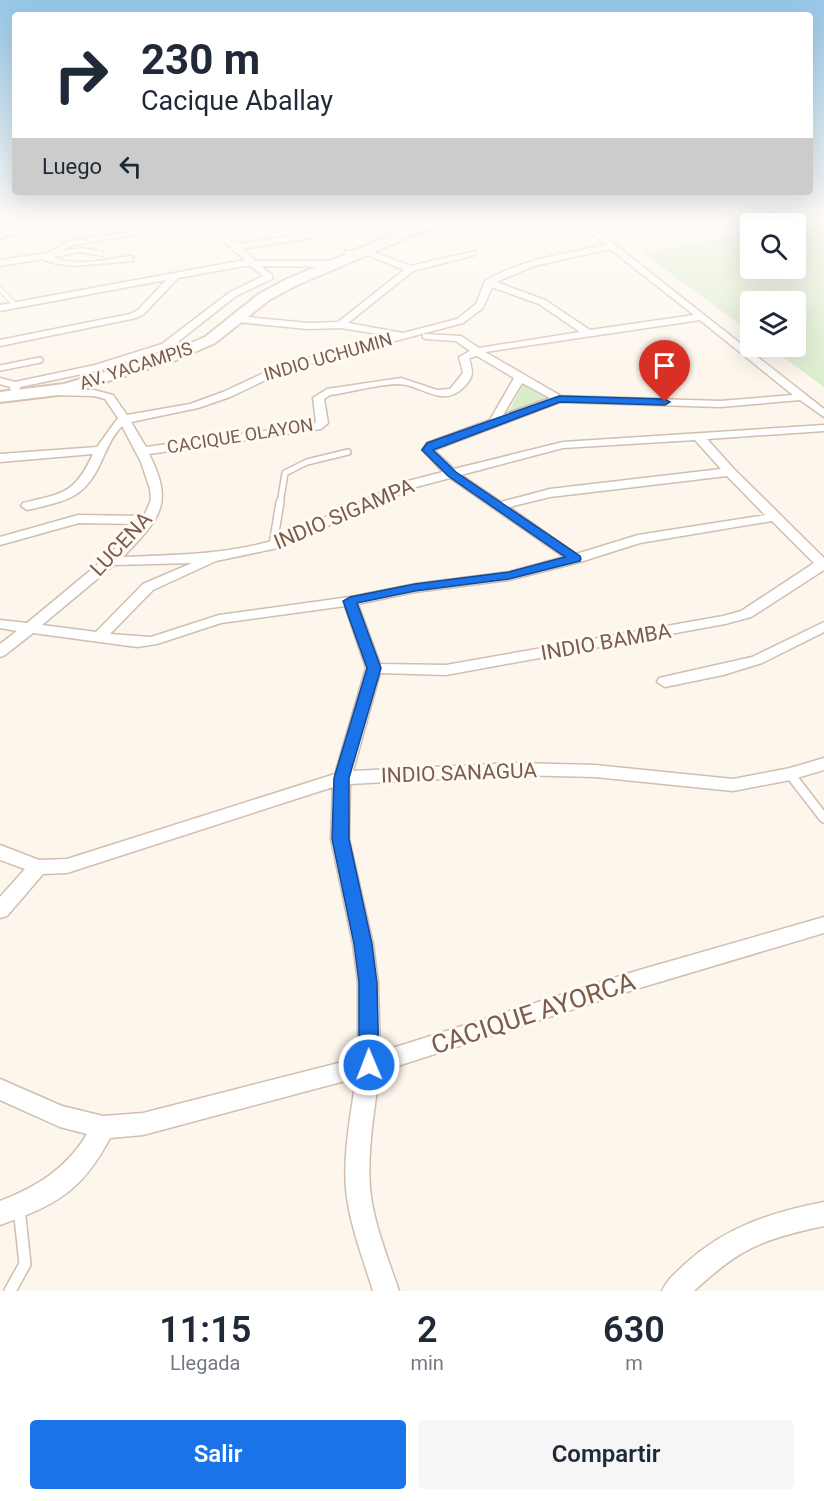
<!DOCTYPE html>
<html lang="es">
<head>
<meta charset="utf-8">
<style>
	:root { --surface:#fff; --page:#f6f6f7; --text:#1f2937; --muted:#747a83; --accent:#1a73e8 }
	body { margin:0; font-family:Roboto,sans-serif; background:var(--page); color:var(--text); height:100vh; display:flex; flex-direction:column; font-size:22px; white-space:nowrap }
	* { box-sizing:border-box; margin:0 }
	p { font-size:20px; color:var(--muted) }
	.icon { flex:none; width:33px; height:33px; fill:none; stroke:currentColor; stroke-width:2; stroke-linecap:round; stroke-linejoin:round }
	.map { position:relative; height:1291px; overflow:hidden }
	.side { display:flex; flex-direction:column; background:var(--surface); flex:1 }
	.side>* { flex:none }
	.top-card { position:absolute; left:12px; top:12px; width:801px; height:183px; border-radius:6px; box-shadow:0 6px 24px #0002; background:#fff; color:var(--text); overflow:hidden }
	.buttons { position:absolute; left:740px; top:213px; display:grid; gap:12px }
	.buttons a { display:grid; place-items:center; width:66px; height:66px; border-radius:6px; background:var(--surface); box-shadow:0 6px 24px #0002; font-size:30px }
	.pin { position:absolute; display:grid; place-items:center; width:51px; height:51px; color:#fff; margin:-62px -26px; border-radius:50% 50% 50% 0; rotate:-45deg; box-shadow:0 0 6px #0007 }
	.pin .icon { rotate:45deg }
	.me { position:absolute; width:66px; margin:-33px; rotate:359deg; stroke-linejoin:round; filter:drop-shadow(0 0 4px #0008) }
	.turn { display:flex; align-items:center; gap:21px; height:126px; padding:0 30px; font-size:27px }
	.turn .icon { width:78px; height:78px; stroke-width:2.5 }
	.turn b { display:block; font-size:42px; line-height:51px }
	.then { display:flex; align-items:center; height:57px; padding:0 30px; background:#0003; gap:12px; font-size:22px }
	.eta { display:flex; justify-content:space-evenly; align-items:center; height:102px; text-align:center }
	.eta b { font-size:36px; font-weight:600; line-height:42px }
	.action { display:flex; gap:12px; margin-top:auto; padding:12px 30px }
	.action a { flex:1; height:69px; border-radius:6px; background:var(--accent); color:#fff; font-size:24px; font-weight:600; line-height:69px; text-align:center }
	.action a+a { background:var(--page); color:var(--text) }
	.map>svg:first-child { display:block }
	.green { fill:#d8ecc9 }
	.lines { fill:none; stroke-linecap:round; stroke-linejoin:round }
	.lane-far4-casing { stroke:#d1beb0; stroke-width:6 }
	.lane-far3-casing { stroke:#d1beb0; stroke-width:8 }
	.lane-far2-casing { stroke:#d1beb0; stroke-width:10 }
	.lane-far1-casing { stroke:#d1beb0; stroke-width:12 }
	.lane-casing { stroke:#d1beb0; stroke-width:14 }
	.street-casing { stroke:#d1beb0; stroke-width:3 }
	.secondary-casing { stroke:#d6c0b0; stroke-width:4 }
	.lane-far4 { stroke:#fff; stroke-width:4.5 }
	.lane-far3 { stroke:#fff; stroke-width:5 }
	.lane-far2 { stroke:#fff; stroke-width:7 }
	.lane-far1 { stroke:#fff; stroke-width:9 }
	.lane { stroke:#fff; stroke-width:11 }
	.street { fill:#fff; fill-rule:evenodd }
	.secondary { fill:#fff; fill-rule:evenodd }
	.route { fill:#1a73e8; stroke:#114b97; stroke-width:1.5 }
	.labels { text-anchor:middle; stroke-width:6; stroke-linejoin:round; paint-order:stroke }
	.far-street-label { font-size:18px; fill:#7a5c4d; stroke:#fffaf3 }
	.street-label { font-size:21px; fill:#7a5c4d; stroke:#fffaf3 }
	.near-street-label { font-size:26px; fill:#7a5c4d; stroke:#fffaf3 }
</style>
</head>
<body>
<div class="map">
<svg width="824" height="1291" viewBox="0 0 824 1291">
	<rect width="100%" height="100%" fill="#fdf6ec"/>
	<path class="green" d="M814 219H824V387L769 347 795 346V302H750V332L643 253 750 232V268H795L794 223Z
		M523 384 546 398 508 413Z"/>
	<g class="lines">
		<defs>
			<path id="lane-far4" d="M0 289 15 305"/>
			<path id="lane-far3" d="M0 368 40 360
				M280 504 285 473 307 462 348 452"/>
			<path id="lane-far2" d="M273 545 280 502"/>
			<path id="lane-far1" d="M790 774 824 818"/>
			<path id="lane" d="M10 1291 25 1264 19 1208"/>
			<path id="street" d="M44 219H57L0 239V234Z
				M193 219C212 219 224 232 237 244L303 234 295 225 302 223 312 236 311 238 242 249 256 261H334L338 264 334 267 261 266 272 275V279L236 296 170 348 101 370 20 387 19 392H11L10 387 0 384V378L15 382 95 365 162 344 230 292 263 276 251 266H244L178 278 144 314 136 318 0 346V340L130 314 138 310 166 280 0 311V305L245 260 211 230Z
				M574 219H583L591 226V222L626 219 591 226 824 409V417L800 400 720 407 560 402 434 450 454 469 563 442 824 425V431L707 439 734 469 824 558V570L751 617 725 624 446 675 380 673 353 771 515 763 595 765 733 779 790 768 824 758V770L790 780 733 791 595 777 515 775 350 784 349 839 373 944 378 983 380 1052 636 971 824 917V933L636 989 379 1072C375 1110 367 1149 370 1188 373 1222 388 1258 399 1291H373C363 1258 349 1223 346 1189 343 1152 351 1114 356 1078L143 1135 110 1138C82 1191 56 1205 0 1225V1201C37 1187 67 1168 87 1134L60 1127 0 1100V1079L62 1106 103 1116 143 1113 358 1058V983L353 944 331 839 333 787 67 873 43 874 7 916 0 918V897L25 869 0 860V845L39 860 67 859 335 774 366 668 345 606 221 623 157 644 137 647 33 633 5 655 0 657V644L17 631 0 628V620L27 623 109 555 138 524 79 523 0 545V537L78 515 144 516 151 500 150 489 141 462 122 426C112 436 107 449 101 462 84 500 64 501 27 510L21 506 23 503C63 493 74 495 93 454L0 462V454L97 447 118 418 105 399 94 396 52 395 48 394V390H94L113 395 127 415 190 404 223 392 281 365 392 336 340 328 308 329 237 322 232 319 237 316 308 323 338 322 404 270 370 256 345 255V251H371L411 266 475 251V255L413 271 348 323 403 333 457 319 476 304 485 281C522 259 564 254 606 245ZM610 249 694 315 590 330 545 300 496 282 534 266ZM492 287 539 304 580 332 479 348 461 336 423 334V338L426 339 456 341 470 351 459 357 463 373 450 389 437 390 401 378 327 389 313 398 316 422 314 424 146 447 131 422 198 408 230 397 289 369 463 323 483 308ZM700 320 793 395 720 401 561 396 485 352ZM477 356 514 378 490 420 427 443 422 450 443 472 408 481 268 542C220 555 172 555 123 557 159 519 175 505 149 454L321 429 328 423 324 399 330 395C351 392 379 384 399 384 423 385 442 409 464 387 474 377 473 372 469 358ZM522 383 550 398 503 415ZM695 440 721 469 550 489 501 502 461 475 563 448ZM727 476 765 515 638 535 576 554 509 507 550 497ZM450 478 564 557 509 572 415 584 350 597 219 615 151 637 110 634 153 590 216 561 278 548 416 487ZM772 521 814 563 741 611 723 616 446 665 380 664 358 604 415 592 509 580 580 562 640 543ZM192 563 143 584 96 632 42 625 114 565Z
				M151 227 155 229 154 231 69 246 62 251 81 248 103 252V256L81 252 53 257C75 267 106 260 130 256L133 257V261L74 266 53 263 43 259 0 266V260L47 253 67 242Z
				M824 622V632L762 663 723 675 665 687 657 682 659 678 752 657Z
				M824 1202V1226C763 1239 740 1248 694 1291H662C667 1279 677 1272 686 1263 726 1227 772 1212 824 1202Z"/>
			<path id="secondary" d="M443 219H463L413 235 295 286 269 300 215 343 176 360 66 394 0 402V392L64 384 166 354 205 337 259 294 285 280 405 229Z"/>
		</defs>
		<use href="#lane-far4" class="lane-far4-casing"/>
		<use href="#lane-far3" class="lane-far3-casing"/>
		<use href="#lane-far2" class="lane-far2-casing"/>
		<use href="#lane-far1" class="lane-far1-casing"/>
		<use href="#lane" class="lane-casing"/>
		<use href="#street" class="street-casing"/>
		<use href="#secondary" class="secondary-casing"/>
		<use href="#lane-far4" class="lane-far4"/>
		<use href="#lane-far3" class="lane-far3"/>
		<use href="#lane-far2" class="lane-far2"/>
		<use href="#lane-far1" class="lane-far1"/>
		<use href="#lane" class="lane"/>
		<use href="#street" class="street"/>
		<use href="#secondary" class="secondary"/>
	</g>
	<linearGradient id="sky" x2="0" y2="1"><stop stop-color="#97c7e8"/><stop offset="0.55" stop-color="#fefbf6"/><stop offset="1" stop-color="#fefbf6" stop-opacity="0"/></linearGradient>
	<rect width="824" height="400" fill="url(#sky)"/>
	<path class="route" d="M559 396 665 399 670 402 665 405 560 402 433 450 456 472 580 556 581 559 580 561 509 579 415 591 357 603 381 668 349 778V839L372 944 377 983 379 1065 376 1072 369 1074 362 1072 359 1065V983L354 944 332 839 333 809 334 778 367 668 343 601 350 597 415 584 509 572 565 557 448 476 422 450 427 443Z"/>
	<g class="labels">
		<g class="far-street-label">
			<text transform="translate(328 357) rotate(-16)" y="6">INDIO UCHUMIN</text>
			<text transform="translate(136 366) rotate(-18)" y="6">AV. YACAMPIS</text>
			<text transform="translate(240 436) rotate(-9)" y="6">CACIQUE OLAYON</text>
		</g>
		<g class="street-label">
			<text transform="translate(344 514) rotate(-23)" y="7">INDIO SIGAMPA</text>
			<text transform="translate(121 544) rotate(-47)" y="7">LUCENA</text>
			<text transform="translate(606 642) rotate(-10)" y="7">INDIO BAMBA</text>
			<text transform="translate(459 773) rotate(-2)" y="7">INDIO SANAGUA</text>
		</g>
		<g class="near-street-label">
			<text transform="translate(533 1013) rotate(-18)" y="9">CACIQUE AYORCA</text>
		</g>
	</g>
</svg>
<div class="buttons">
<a><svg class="icon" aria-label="search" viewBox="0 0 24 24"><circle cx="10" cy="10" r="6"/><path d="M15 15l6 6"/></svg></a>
<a><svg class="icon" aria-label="layers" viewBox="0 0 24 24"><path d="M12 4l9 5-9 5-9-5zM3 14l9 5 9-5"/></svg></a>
</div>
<div class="pin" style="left:665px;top:402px;background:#d93025"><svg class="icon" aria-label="arrive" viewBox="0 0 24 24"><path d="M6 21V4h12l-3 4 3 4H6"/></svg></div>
<svg class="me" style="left:369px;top:1065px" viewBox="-20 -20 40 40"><circle r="17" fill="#1a73e8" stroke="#fff" stroke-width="3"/><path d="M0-11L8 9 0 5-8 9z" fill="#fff"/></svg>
<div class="top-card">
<div class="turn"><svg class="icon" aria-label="right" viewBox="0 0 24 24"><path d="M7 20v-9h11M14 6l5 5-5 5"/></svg><div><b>230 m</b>Cacique Aballay</div></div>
<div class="then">Luego<svg class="icon" aria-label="left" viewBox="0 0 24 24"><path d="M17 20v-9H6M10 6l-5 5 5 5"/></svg></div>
</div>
</div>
<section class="side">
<div class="eta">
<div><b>11:15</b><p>Llegada</p></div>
<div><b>2</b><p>min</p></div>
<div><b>630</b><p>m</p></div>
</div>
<div class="action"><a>Salir</a><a>Compartir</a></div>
</section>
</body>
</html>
